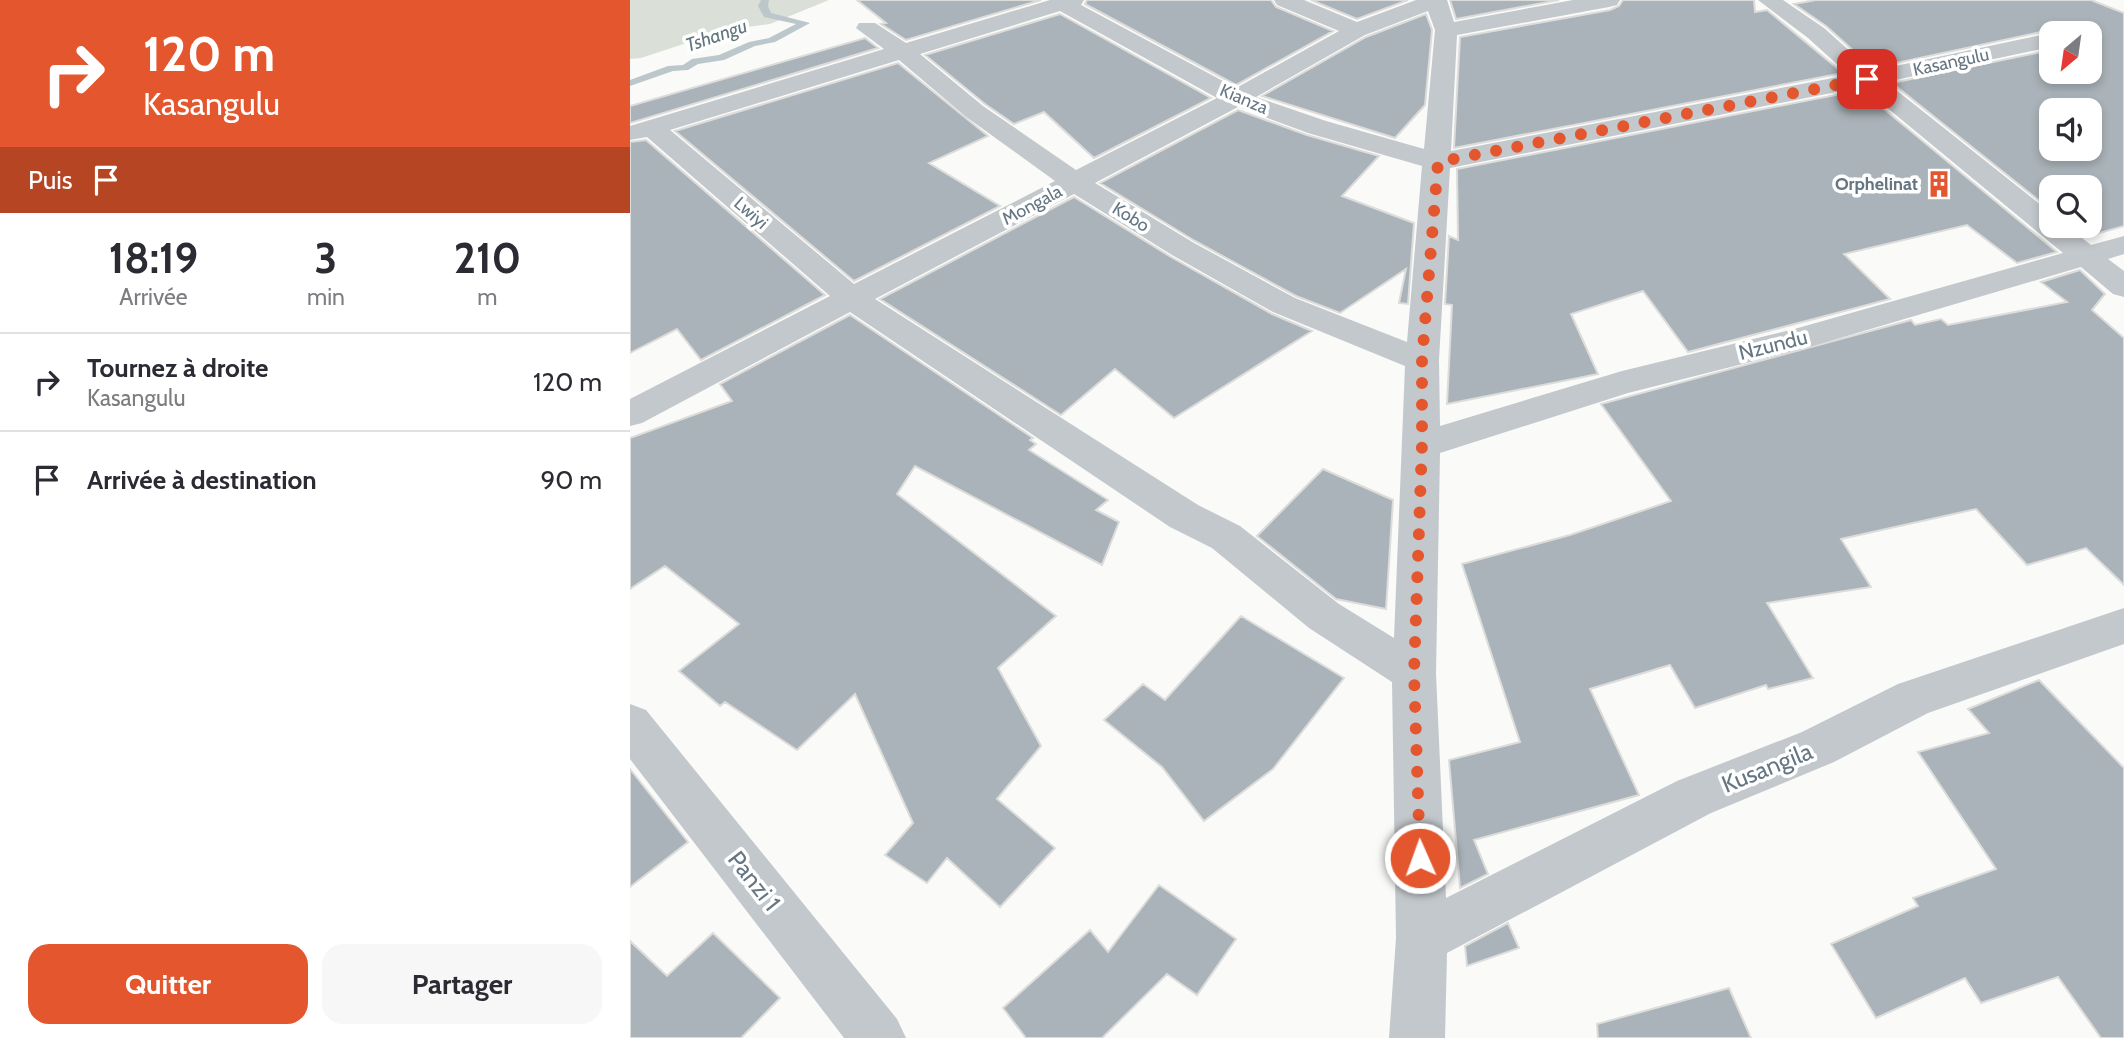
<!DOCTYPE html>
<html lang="fr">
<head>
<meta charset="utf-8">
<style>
	:root { --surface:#fff; --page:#f7f7f7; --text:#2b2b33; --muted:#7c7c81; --line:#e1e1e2; --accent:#e4572e }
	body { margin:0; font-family:Cabin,sans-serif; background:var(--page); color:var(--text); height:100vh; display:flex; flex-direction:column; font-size:26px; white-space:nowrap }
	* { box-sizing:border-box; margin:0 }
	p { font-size:23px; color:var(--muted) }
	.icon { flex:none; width:38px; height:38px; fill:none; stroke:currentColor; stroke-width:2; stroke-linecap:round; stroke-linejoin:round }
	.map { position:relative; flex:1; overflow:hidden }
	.side { display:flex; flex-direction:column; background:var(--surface); width:630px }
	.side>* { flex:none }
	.top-card { background:#e4572e; color:#fff; overflow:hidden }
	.needle { width:46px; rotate:209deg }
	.buttons { position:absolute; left:1409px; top:21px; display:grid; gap:14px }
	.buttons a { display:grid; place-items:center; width:63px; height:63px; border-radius:14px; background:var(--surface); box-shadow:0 4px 10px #0003; font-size:35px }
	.pin { position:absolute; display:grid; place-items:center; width:60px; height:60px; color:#fff; margin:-30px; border-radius:14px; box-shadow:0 4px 10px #0006 }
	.me { position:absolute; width:77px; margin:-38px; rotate:358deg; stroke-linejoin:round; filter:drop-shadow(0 0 5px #0008) }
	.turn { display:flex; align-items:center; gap:24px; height:147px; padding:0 28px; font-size:32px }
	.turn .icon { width:91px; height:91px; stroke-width:2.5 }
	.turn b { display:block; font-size:49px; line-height:60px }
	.then { display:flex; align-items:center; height:66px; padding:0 28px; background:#0003; gap:14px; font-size:26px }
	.eta { display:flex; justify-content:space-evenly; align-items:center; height:119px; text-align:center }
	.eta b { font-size:42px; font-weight:700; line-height:49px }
	.action { display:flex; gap:14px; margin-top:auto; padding:14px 28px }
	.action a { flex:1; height:80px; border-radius:21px; background:var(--accent); color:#fff; font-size:28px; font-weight:700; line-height:80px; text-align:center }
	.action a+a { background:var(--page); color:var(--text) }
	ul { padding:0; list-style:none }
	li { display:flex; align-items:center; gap:21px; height:98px; padding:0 28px; border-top:2px solid var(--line) }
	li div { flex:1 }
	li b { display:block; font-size:26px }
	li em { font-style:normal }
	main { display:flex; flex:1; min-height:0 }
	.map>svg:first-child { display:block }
	.green { fill:#dadfd7 }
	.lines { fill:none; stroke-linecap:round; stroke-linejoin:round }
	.stream { fill:#bbc7cb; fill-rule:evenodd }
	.building { fill:#aab3b9; stroke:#dcdcda; stroke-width:2; fill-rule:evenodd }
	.street { fill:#c3c8cc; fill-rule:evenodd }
	.route { stroke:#e4572e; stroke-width:12; stroke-dasharray:0 21.6 }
	.labels { text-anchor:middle; stroke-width:7; stroke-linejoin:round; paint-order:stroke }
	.far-street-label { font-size:18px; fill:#657683; stroke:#fff }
	.far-poi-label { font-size:18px; font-weight:bold; fill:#657683; stroke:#fff; text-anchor:end }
	.far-water-label { font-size:19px; font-style:italic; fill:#60757c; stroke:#fff }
	.street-label { font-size:21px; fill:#657683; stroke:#fff }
	.near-street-label { font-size:24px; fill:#657683; stroke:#fff }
</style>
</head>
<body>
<main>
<section class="side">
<div class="top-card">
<div class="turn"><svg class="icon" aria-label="right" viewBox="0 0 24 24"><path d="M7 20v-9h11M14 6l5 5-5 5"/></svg><div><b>120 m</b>Kasangulu</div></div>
<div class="then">Puis<svg class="icon" aria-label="arrive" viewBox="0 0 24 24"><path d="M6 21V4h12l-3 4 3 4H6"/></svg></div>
</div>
<div class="eta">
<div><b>18:19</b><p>Arrivée</p></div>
<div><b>3</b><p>min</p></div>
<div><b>210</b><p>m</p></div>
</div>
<ul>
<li><svg class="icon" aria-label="right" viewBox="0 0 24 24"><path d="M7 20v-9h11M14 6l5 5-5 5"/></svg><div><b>Tournez à droite</b><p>Kasangulu</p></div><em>120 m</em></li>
<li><svg class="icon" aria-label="arrive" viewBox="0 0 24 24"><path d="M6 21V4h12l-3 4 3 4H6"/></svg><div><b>Arrivée à destination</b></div><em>90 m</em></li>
</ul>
<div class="action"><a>Quitter</a><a>Partager</a></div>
</section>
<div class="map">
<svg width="1494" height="1038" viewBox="0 0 1494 1038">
	<rect width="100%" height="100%" fill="#fafaf8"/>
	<path class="green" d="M0 0H199L140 24 96 30 11 58 0 59Z"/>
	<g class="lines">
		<path class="stream" d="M131 0H139L138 6 141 13 180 23 145 42 125 46 94 60 68 64 58 70 43 71 0 86V80L38 66 53 65 62 59 89 55 119 42 139 38 166 24 134 17 128 6Z"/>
	</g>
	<path class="building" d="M227 0H411L276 40 251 24 256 23Z
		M457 0H641L646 7 703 31 606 85 455 4Z
		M681 0H778L727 19Z
		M820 0H929L826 19Z
		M993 0H1124L1125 12 1137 10 1213 73 824 148 830 37 980 10 989 6Z
		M1186 0H1461L1494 13V226L1456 237 1441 226H1460V187H1421V210L1262 83 1421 50V72H1460V33H1425L1420 30 1243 68 1196 26 1164 4ZM1421 110H1460V149H1421Z
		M430 14 581 98 464 158 414 112 384 124 355 104 295 55Z
		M796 14 802 30 795 105 765 138 632 96 736 37Z
		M235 38 248 48 0 123V106Z
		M268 63 358 136 299 163 370 206 224 281 45 131Z
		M1231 90 1427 252 1387 263 1337 225 1214 254 1260 299 1058 352 1013 291 941 314 968 374 817 404 822 305 815 304 819 236 828 240 827 169Z
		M608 110 677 135 749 156 712 196 784 223 778 304 769 303 776 269 710 313 666 296 565 241 470 183Z
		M16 140 195 295 71 360 47 329 0 353V142Z
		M444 197 541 257 642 314 682 331 544 418 485 369 431 415 250 299Z
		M1450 270 1475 294 1462 310 1494 338V585L1456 548 1397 565 1346 509 1211 539 1241 587 1137 603 1183 678 1138 689 1136 685 1065 708 1040 665 960 689 1009 795 844 840 858 874 830 888 819 760 890 742 832 564 940 535 1041 501 971 404 1281 320 1285 325 1311 319 1318 325 1437 302 1411 282Z
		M220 315 403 438 400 440 406 444 399 450 478 500 466 510 489 522 472 565 285 466 267 494 426 616 368 668 411 746 367 799 425 848 370 907 317 858 297 883 255 855 283 823 225 694 167 750 95 702 90 706 49 671 109 624 35 566 0 589V438L102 401 90 384Z
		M693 469 763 500 756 609 706 599 627 536Z
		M611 616 714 678 643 769 574 821 532 767 474 720 513 684 535 700Z
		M1409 680 1494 768V1038H1471L1428 977 1351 1003 1335 978 1246 1018 1201 944 1288 906 1283 898 1366 869 1288 752 1359 733 1338 709Z
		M0 769 58 842 0 887Z
		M529 885 606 939 567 995 537 974 472 1038H396L373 1008 460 930 478 952Z
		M878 923 889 948 837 966 835 946Z
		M83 933 150 998 111 1038H0V941L37 976Z
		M1099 988 1121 1038H968L967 1024Z"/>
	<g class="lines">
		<path class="street" d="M420 0H454L451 5 606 88 709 31 647 5 644 0H674L727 22 786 0H817L824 22 943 0H990L987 5 979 7 827 35 821 151 1219 75 1178 38 1128 0H1153L1194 28 1242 71 1421 33H1422L1421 47 1256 82 1421 213V226H1437L1461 245 1494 236V254L1478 259 1494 271V297L1483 294 1451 267 1183 346 998 393 810 453 806 673 816 898 1047 781 1172 732 1268 684 1494 608V644L1298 713 1204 762 1081 813 817 953 815 1038H759L766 938 762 682 679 628 582 548 540 527 220 312 12 423 0 426V399L200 296 17 137 0 140V126L254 49 226 28 229 23H245L276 43ZM430 11 587 98 446 170 353 106 290 54ZM798 11 805 30 794 149 696 121 626 97 735 35ZM269 60 335 116 425 181 224 284 40 130ZM1232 87 1433 253 1168 328 992 371 810 426 809 360 820 168ZM608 107 678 133 792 166 777 342 665 298 564 243 465 183ZM444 194 542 255 643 312 775 366 764 638 709 604 610 526 568 505 245 299Z
			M0 704 16 710 267 1019 276 1038H214L0 759Z"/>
	</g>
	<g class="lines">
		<path class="route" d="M790 858 784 673 792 444V360L808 162 1237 79"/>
	</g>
	<defs>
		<symbol id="building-bare" viewBox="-9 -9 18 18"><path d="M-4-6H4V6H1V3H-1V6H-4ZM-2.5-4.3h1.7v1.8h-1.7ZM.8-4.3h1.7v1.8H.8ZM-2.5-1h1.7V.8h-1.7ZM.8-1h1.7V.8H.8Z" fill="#e4572e" stroke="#fff" stroke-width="2.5" paint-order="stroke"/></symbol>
	</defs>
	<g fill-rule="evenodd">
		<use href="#building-bare" x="1290" y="165" width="38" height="38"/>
	</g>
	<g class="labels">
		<g class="far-street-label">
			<text transform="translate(1321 62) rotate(-12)" y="6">Kasangulu</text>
			<text transform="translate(614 99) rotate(23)" y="6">Kianza</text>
			<text transform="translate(402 205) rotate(-28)" y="6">Mongala</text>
			<text transform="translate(121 213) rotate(41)" y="6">Lwiyi</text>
			<text transform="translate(501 217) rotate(32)" y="6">Kobo</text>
		</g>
		<g class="far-poi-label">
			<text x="1288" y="190">Orphelinat</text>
		</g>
		<g class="far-water-label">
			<text transform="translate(86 35) rotate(-19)" y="7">Tshangu</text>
		</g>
		<g class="street-label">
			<text transform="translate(1143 345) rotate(-14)" y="7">Nzundu</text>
		</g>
		<g class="near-street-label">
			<text transform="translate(1137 768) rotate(-22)" y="8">Kusangila</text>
			<text transform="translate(124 881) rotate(52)" y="8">Panzi 1</text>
		</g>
	</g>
</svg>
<div class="buttons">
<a><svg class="needle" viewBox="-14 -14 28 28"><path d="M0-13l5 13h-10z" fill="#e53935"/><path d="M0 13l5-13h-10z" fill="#7c7c81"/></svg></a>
<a><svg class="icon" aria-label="sound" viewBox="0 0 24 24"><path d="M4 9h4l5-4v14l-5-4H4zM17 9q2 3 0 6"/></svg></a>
<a><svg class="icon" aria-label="search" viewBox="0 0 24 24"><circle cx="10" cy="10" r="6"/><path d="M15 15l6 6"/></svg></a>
</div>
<div class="pin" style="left:1237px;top:79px;background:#d93025"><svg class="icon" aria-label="arrive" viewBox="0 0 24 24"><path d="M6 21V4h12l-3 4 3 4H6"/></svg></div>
<svg class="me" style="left:790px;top:858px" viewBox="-20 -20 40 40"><circle r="17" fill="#e4572e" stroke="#fff" stroke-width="3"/><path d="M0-11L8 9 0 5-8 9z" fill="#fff"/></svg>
</div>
</main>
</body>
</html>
